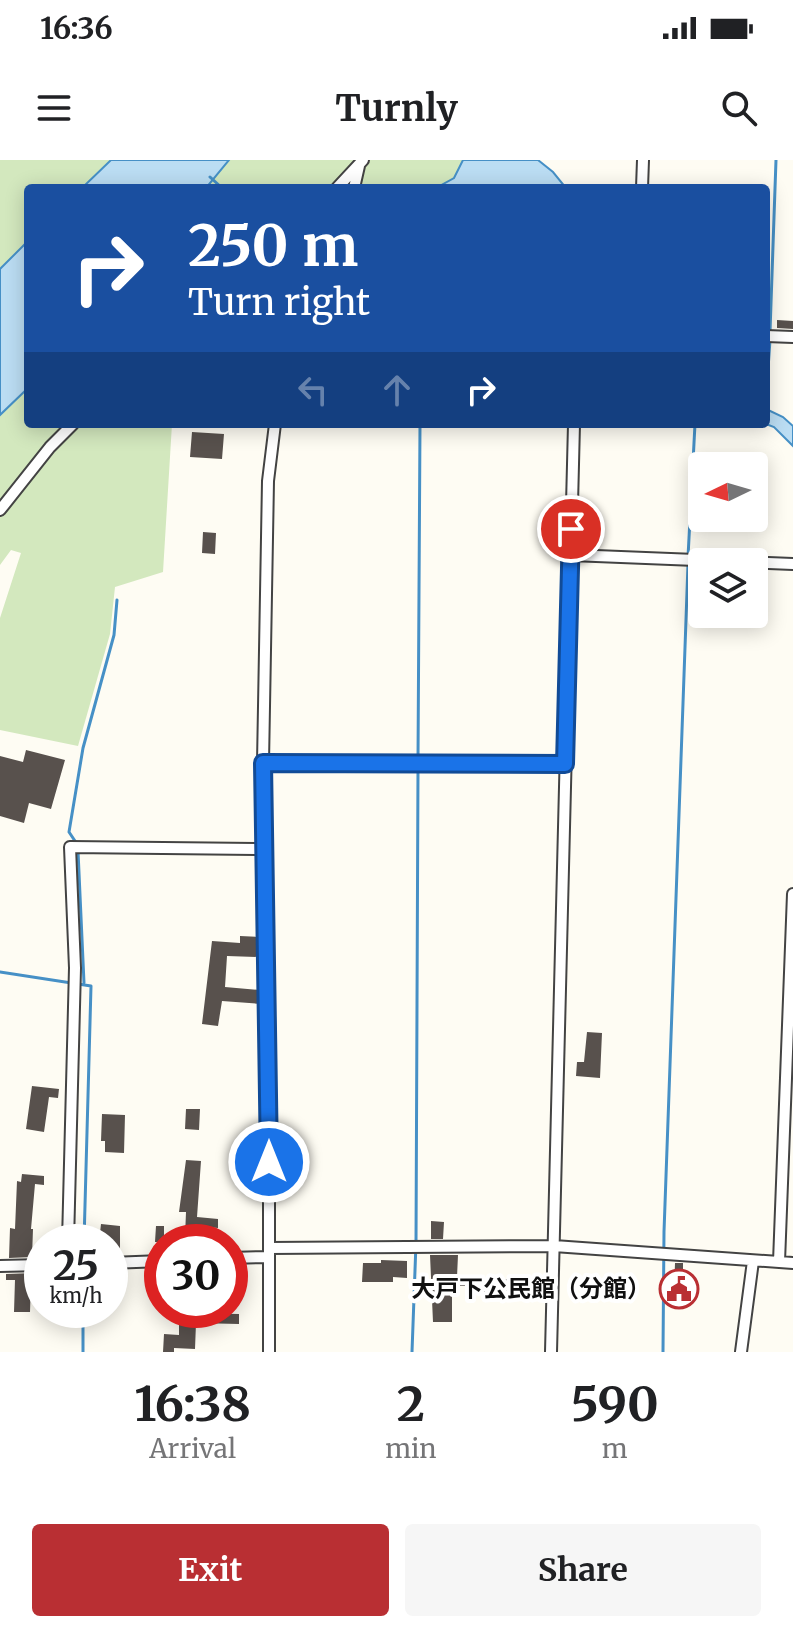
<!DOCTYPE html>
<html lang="en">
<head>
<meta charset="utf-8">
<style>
	:root { --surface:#fff; --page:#f6f6f6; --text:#202124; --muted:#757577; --accent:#b92f33 }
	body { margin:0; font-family:Merriweather,"Noto Sans JP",serif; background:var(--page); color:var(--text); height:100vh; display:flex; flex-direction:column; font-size:30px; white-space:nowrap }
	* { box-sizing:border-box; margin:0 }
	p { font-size:26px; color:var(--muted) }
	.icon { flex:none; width:44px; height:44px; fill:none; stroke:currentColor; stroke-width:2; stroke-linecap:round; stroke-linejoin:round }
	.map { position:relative; height:1192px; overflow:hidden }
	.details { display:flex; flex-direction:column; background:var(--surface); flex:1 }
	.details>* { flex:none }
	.banner { position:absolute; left:24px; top:24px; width:746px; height:244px; border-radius:8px; box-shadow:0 4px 20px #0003; background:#1a4fa0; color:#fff; overflow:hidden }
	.needle { width:52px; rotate:265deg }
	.buttons { position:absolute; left:688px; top:292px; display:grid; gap:16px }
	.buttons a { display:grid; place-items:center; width:80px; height:80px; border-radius:8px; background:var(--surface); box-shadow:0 4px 20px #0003; font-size:40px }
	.speed { position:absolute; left:24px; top:1064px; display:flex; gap:16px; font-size:40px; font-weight:700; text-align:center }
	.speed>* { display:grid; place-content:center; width:104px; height:104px; border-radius:50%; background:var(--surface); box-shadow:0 4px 20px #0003; line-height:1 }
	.speed small { font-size:20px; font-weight:400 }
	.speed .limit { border:12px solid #d22; background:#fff; color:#111 }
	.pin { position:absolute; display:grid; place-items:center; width:68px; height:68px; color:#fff; margin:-34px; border:4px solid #fff; border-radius:50%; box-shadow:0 2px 8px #0007 }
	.me { position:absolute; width:88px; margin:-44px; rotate:0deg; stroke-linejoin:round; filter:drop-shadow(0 0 6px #0008) }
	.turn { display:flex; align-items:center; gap:28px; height:168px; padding:0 32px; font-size:36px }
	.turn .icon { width:104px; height:104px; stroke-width:2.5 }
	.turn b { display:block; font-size:56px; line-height:68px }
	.lanes { display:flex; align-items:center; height:76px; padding:0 32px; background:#0003; justify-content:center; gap:40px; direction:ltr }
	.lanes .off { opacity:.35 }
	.eta { display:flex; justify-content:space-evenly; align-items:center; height:136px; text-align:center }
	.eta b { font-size:48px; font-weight:700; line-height:56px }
	.button { display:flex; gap:16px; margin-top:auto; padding:16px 32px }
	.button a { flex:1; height:92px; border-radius:8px; background:var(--accent); color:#fff; font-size:32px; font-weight:700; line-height:92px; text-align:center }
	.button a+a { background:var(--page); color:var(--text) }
	.status { display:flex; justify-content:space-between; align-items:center; height:56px; padding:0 40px; background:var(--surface); direction:ltr }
	.status svg { height:22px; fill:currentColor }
	header { display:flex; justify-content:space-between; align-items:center; height:104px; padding:0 32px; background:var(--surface); font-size:36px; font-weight:700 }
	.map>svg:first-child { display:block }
	.green { fill:#d3e8be }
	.water { fill:#bbddf3; stroke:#4690c6; stroke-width:2 }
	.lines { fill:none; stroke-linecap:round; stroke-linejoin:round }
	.stream { stroke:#4690c6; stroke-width:3 }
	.building { fill:#58514d }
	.street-casing { stroke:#434343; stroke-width:14 }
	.street { stroke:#fff; stroke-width:10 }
	.route-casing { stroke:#114b97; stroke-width:20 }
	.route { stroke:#1a73e8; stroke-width:14 }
	.labels { text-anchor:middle; stroke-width:8; stroke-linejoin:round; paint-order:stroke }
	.poi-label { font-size:24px; font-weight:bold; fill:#101010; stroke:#fff; text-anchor:end }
</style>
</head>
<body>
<div class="status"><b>16:36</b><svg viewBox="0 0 49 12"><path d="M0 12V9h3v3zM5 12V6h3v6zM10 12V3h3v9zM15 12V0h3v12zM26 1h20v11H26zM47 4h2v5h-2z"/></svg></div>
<header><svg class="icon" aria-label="menu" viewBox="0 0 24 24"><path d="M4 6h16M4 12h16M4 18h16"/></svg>Turnly<svg class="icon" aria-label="search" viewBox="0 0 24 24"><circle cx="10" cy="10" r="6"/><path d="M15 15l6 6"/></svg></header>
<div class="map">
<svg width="793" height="1192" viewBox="0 0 793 1192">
	<rect width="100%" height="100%" fill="#fefcf3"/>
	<path class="green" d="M0 0H111L82 28H28V81L0 109Z
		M229 0H463L454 18 436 28H206Z
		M28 228V264H172L163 412 115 427 110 474 78 586 0 570V458L21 393 11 390 0 405V255Z"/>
	<path class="water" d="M111 0H229L206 28H82Z
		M463 0H538L553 12 566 28H436L454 18Z
		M28 81V228L0 255V109Z
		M766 249 783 257 793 266V286L774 267 766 264Z"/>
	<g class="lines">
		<path class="stream" d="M210 17 222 28
			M770 172 776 0
			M766 238 770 180
			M688 397 695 264
			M418 600 420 264
			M77 684 69 672 83 588 114 475 117 440
			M78 691 84 823
			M0 812 91 826 84 1082
			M83 1150V1192
			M412 1192 416 1083 418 608
			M663 1192 664 1072 688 404"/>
	</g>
	<path class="building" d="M777 160 793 161V169L777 168Z
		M192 272 224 274 222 299 190 297Z
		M203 372 216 373 215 394 202 393Z
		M26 590 65 600 51 649 29 643 24 663 0 656V596L23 602Z
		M240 776 259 777 258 797 227 796 225 827 260 830 261 844 222 841 218 866 202 864 212 781 240 783Z
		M587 872 602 873 600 918 576 916 577 902H584Z
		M32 926 59 929 58 938 49 937 44 972 26 969Z
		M186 949H200L199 970 185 969Z
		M102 954 125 955 124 993 105 992V981H101Z
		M186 1000 201 1001 197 1057 218 1059V1068L205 1067 204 1082H188V1077H185L186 1052H179Z
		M22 1014 44 1016V1025L35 1024 31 1069H33L32 1097 9 1098 10 1068 15 1069 17 1021 21 1022Z
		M431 1061 444 1062 443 1079H431Z
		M101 1064 120 1066V1095H110V1082H99Z
		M156 1066H164V1082H155Z
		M430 1095H458L457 1117H468V1126H452V1162H433Z
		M381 1100 407 1101V1118L393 1117V1122H362L363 1103H381Z
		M675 1103H683V1119H692L691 1133H674Z
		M36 1113 35 1121H31L30 1152H14L15 1120H6V1114Z
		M524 1119V1130L481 1132V1120Z
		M179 1153 239 1154V1164L196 1163 195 1189 174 1188V1192H163L164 1174 179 1175Z"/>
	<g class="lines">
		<defs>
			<path id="street" d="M337 28 363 0
				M354 28 359 6
				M642 28 643 0
				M766 176 793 177
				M0 350 50 287 73 264
				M571 395 793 404
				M263 603 565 604
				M68 1082 75 808 70 687 265 689
				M269 1088 554 1086 793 1103
				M230 1098 268 1097
				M779 1102 793 734
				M110 1103 162 1101
				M0 1106 42 1105
				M269 1192V865L263 603 268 321 275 264
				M551 1192 574 264
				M741 1192 753 1101"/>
		</defs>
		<use href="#street" class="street-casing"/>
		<use href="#street" class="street"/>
	</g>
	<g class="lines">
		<defs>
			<path id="route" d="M269 1002 263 603 565 604 571 369"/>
		</defs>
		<use href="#route" class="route-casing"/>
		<use href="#route" class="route"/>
	</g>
	<defs>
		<symbol id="civic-ring" viewBox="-11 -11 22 22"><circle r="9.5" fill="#fff" stroke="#b92f33" stroke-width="1.5"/><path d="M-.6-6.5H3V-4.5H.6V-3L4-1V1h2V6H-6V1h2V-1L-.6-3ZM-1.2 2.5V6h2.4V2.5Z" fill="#b92f33"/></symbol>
	</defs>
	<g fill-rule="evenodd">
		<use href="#civic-ring" x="657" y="1107" width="44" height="44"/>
	</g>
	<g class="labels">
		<g class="poi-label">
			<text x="651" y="1137">大戸下公民館（分館）</text>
		</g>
	</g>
</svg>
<div class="buttons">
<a><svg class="needle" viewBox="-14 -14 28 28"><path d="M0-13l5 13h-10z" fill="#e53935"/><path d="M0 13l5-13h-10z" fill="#757577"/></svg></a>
<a><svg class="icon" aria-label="layers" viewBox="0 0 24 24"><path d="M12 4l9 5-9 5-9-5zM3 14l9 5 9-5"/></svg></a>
</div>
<div class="speed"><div>25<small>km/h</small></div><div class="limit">30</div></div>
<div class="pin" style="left:571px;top:369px;background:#d93025"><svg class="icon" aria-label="arrive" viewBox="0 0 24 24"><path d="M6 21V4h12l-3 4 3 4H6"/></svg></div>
<svg class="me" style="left:269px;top:1002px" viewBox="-20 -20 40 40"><circle r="17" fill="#1a73e8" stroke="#fff" stroke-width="3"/><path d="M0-11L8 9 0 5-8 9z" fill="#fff"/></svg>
<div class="banner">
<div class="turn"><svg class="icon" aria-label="right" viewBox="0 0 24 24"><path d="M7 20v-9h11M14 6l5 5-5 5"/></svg><div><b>250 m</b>Turn right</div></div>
<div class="lanes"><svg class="icon off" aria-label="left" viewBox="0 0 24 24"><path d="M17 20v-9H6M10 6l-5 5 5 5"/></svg><svg class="icon off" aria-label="ahead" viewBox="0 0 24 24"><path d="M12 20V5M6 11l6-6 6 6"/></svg><svg class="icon" aria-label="right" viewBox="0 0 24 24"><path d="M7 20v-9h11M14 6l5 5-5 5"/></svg></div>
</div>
</div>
<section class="details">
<div class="eta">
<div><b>16:38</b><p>Arrival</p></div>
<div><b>2</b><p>min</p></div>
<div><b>590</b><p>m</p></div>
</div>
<div class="button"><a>Exit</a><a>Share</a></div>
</section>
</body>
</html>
